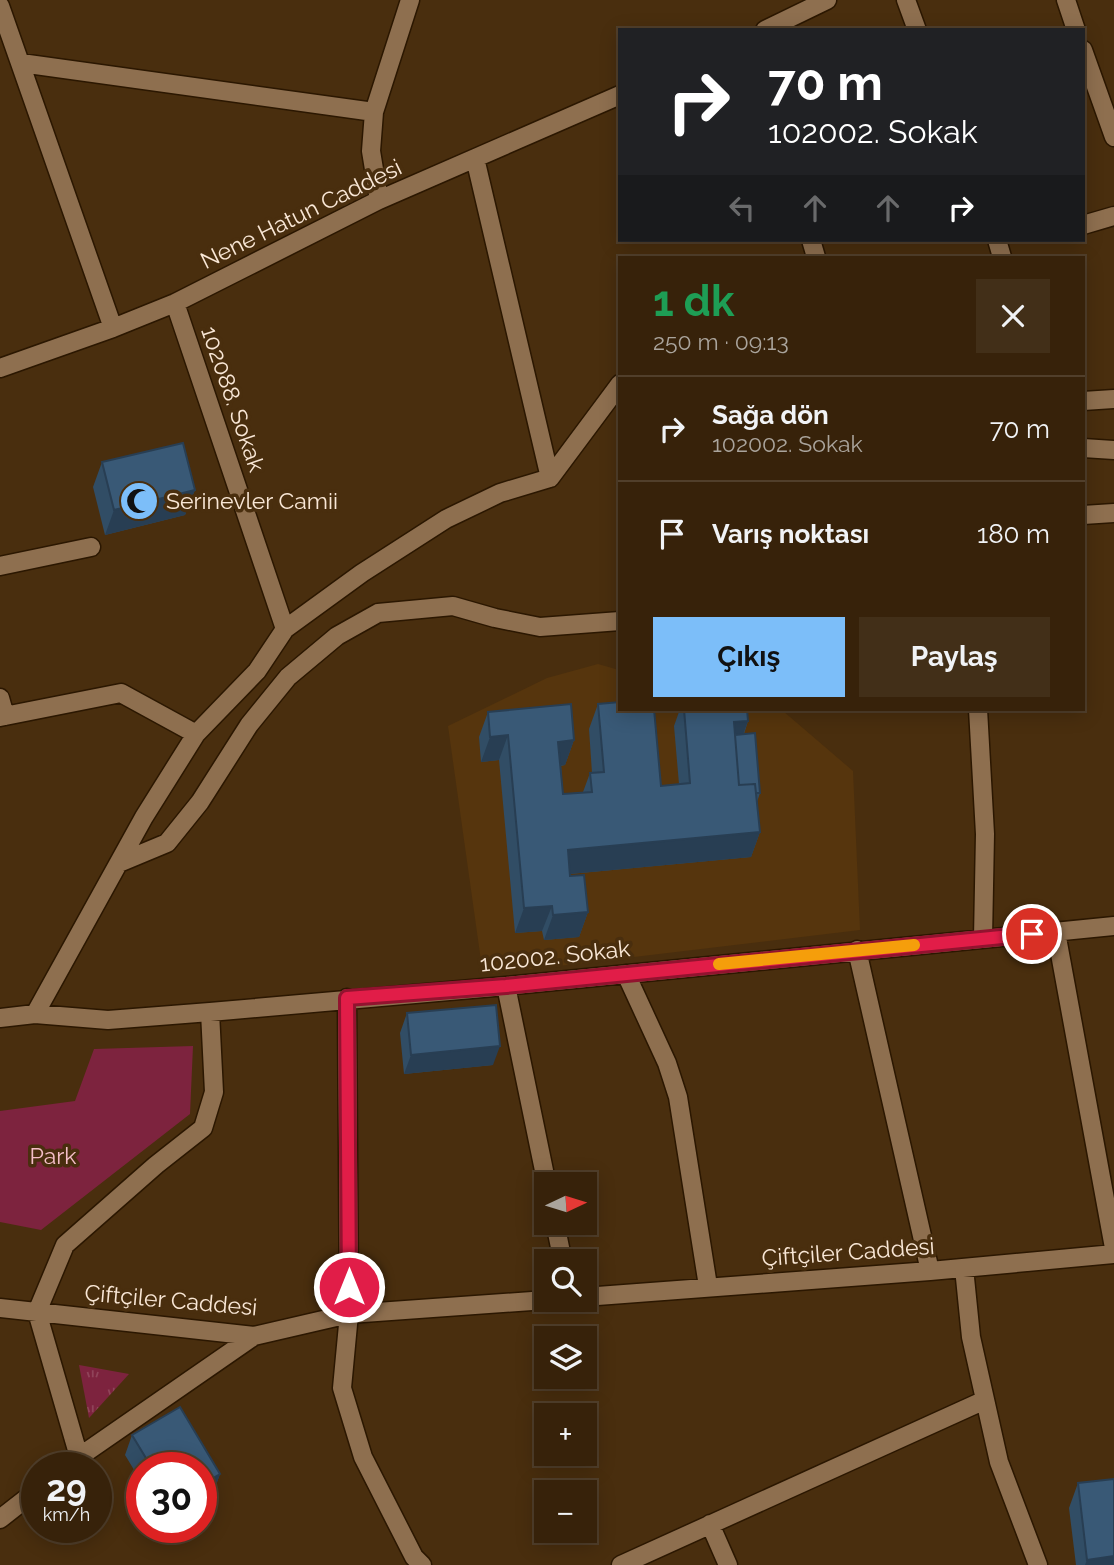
<!DOCTYPE html>
<html lang="tr">
<head>
<meta charset="utf-8">
<style>
	:root { --surface:#37220a; --page:#422f18; --text:#f1f3f6; --muted:#aaa49c; --line:#513f2b; --accent:#7cbef9 }
	body { margin:0; font-family:Raleway,sans-serif; background:var(--page); color:var(--text); height:100vh; display:flex; flex-direction:column; font-size:26px; white-space:nowrap }
	* { box-sizing:border-box; margin:0 }
	p { font-size:23px; color:var(--muted) }
	.icon { flex:none; width:38px; height:38px; fill:none; stroke:currentColor; stroke-width:2; stroke-linecap:round; stroke-linejoin:round }
	.map { position:relative; flex:1; overflow:hidden }
	.side { position:absolute; left:618px; top:256px; width:467px; height:455px; display:flex; flex-direction:column; background:var(--surface); border-radius:0px; box-shadow:0 4px 18px #0003,0 0 0 2px var(--line) }
	.side>* { flex:none }
	.top-card { position:absolute; left:618px; top:28px; width:467px; height:214px; border-radius:0px; box-shadow:0 4px 18px #0003,0 0 0 2px var(--line); background:#202124; color:#fff; overflow:hidden }
	.needle { width:46px; rotate:86deg }
	.controls { position:absolute; left:534px; top:1172px; display:grid; gap:14px }
	.controls a { display:grid; place-items:center; width:63px; height:63px; border-radius:0px; background:var(--surface); box-shadow:0 4px 18px #0003,0 0 0 2px var(--line); font-size:35px }
	.speed { position:absolute; left:21px; top:1452px; display:flex; gap:14px; font-size:35px; font-weight:700; text-align:center }
	.speed>* { display:grid; place-content:center; width:91px; height:91px; border-radius:50%; background:var(--surface); box-shadow:0 4px 18px #0003,0 0 0 2px var(--line); line-height:1 }
	.speed small { font-size:18px; font-weight:400 }
	.speed .limit { border:10px solid #d22; background:#fff; color:#111 }
	.pin { position:absolute; display:grid; place-items:center; width:60px; height:60px; color:#fff; margin:-30px; border:4px solid #fff; border-radius:50%; box-shadow:0 2px 7px #0007 }
	.me { position:absolute; width:77px; margin:-38px; rotate:0deg; stroke-linejoin:round; filter:drop-shadow(0 0 5px #0008) }
	.turn { display:flex; align-items:center; gap:24px; height:147px; padding:0 35px; font-size:32px }
	.turn .icon { width:91px; height:91px; stroke-width:2.5 }
	.turn b { display:block; font-size:49px; line-height:60px }
	.lanes { display:flex; align-items:center; height:66px; padding:0 35px; background:#0003; justify-content:center; gap:35px; direction:ltr }
	.lanes .off { opacity:.35 }
	.round { display:grid; place-items:center; flex:none; width:74px; height:74px; border-radius:0px; background:var(--page) }
	.head { display:flex; align-items:center; justify-content:space-between; height:119px; padding:0 35px }
	h1 { font-size:42px; font-weight:700; line-height:52px; color:#1e9e55 }
	.cta { display:flex; gap:14px; margin-top:auto; padding:14px 35px }
	.cta a { flex:1; height:80px; border-radius:0px; background:var(--accent); color:#111; font-size:28px; font-weight:700; line-height:80px; text-align:center }
	.cta a+a { background:var(--page); color:var(--text) }
	ul { padding:0; list-style:none }
	li { display:flex; align-items:center; gap:21px; height:105px; padding:0 35px; border-top:2px solid var(--line) }
	li div { flex:1 }
	li b { display:block; font-size:26px }
	li em { font-style:normal }
	.map>svg:first-child { display:block }
	.built { fill:#56350d }
	.grass { fill:url(#grass-tufts) }
	.green { fill:#7d233e }
	.lines { fill:none; stroke-linecap:round; stroke-linejoin:round }
	.minor-casing { stroke:#2b1701; stroke-width:21 }
	.minor { stroke:#8e6f4f; stroke-width:18 }
	.wall { fill:#314d65 }
	.shaded-wall { fill:#283e53 }
	.building { fill:#395976; stroke:#283e53; stroke-width:2 }
	.route-casing { stroke:#92132f; stroke-width:18 }
	.route { stroke:#e11d48; stroke-width:12 }
	.slow { stroke:#f59e0b; stroke-width:12 }
	.labels { text-anchor:middle; stroke-width:7; stroke-linejoin:round; paint-order:stroke }
	.street-label { font-size:23px; fill:#f9e7d6; stroke:#492e0e }
	.poi-label { font-size:23px; fill:#f9e7d6; stroke:#492e0e; text-anchor:start }
	.park-label { font-size:23px; fill:#f5bec8; stroke:#492e0e }
</style>
</head>
<body>
<div class="map">
<svg width="1114" height="1565" viewBox="0 0 1114 1565">
	<defs>
		<pattern id="grass-tufts" width="24" height="20" patternUnits="userSpaceOnUse" patternTransform="scale(1.75)"><rect width="24" height="20" fill="#7d233e"/><path d="M3 7l-1-3M5 7V3M7 7l1-3M15 17l-1-3M17 17v-4M19 17l1-3" fill="none" stroke="#904359"/></pattern>
	</defs>
	<rect width="100%" height="100%" fill="#492e0e"/>
	<path class="built" d="M598 664 619 670 620 709H774L783 711 853 771 860 930 483 975 448 726 547 678Z"/>
	<path class="grass" d="M79 1365 129 1374 89 1418Z"/>
	<path class="green" d="M193 1046 190 1114 41 1230 0 1222V1111L75 1101 94 1049Z"/>
	<g class="lines">
		<defs>
			<path id="minor" d="M906 0 917 30
				M1066 0 1076 30
				M0 6 113 328
				M765 30 827 0
				M1083 50 1114 137
				M21 63 374 112
				M475 158 550 478
				M379 200 371 151 374 112 410 0
				M1083 225 1114 216
				M811 240 816 257
				M997 240 1002 257
				M175 303 285 629
				M0 368 113 328 175 303 379 200 620 95
				M1083 401 1114 399
				M1083 448 1114 450
				M1083 515 1114 513
				M0 566 91 547
				M0 698 5 716
				M978 709 985 834 983 938
				M0 717 121 693 196 734
				M119 863 167 843 200 802 249 725 288 677 337 636 378 613 453 606 495 618 540 627 620 621
				M1056 932 1114 1248
				M857 950 930 1271
				M626 974 667 1063 678 1097 708 1286
				M506 986 547 1185
				M347 998 349 1314 342 1388 363 1457 414 1557 422 1565
				M35 1014 144 817 196 734 257 671 285 629 362 573 446 519 500 493 550 478 620 384
				M0 1018 35 1014 108 1020 210 1012 506 986 1114 926
				M555 1223 563 1262
				M964 1268 971 1337 999 1462 1038 1565
				M584 1297 930 1271 1114 1254
				M0 1308 254 1336 349 1314 546 1300
				M79 1457 254 1336
				M65 1468 79 1457 37 1312 65 1245 156 1165 203 1128 214 1092 210 1012
				M0 1519 37 1490
				M710 1524 728 1565
				M621 1565 985 1400"/>
		</defs>
		<use href="#minor" class="minor-casing"/>
		<use href="#minor" class="minor"/>
	</g>
	<path class="wall" d="M102 462 195 490 185 515 105 535 93 487Z
		M598 704 661 786 679 784 674 726 680 709H747L748 721 744 734 760 793 757 802 760 832 751 857 570 874 588 912 579 937 544 940 542 931 515 933 499 760 481 762 479 737 488 712 574 740 565 765 561 766 563 794 583 792 590 773H592L589 729Z
		M407 1013 493 1065 404 1074 400 1033Z
		M180 1407 220 1474 213 1493 201 1500V1468H142V1483L125 1455 132 1435Z
		M1078 1483 1114 1565H1076L1069 1508Z"/>
	<path class="shaded-wall" d="M195 490 185 515 105 535 114 510Z
		M748 721 739 746 725 747 734 722Z
		M508 735 499 760 481 762 490 737Z
		M574 740 565 765 549 767 558 742Z
		M760 832 751 857 559 875 568 850Z
		M552 906 542 931 515 933 524 908Z
		M588 912 579 937 544 940 553 915Z
		M500 1046 493 1065 404 1074 411 1055Z
		M220 1474 213 1493 201 1500V1485Z
		M1114 1556V1565H1085L1087 1560Z"/>
	<path class="building" d="M183 443 195 490 114 510 102 462Z
		M620 702V709H654L661 786 690 783 684 709H747L748 721 734 722 739 785 755 784 760 832 568 850 570 876 584 875 588 912 553 915 552 906 524 908 508 735 490 737 488 712 571 704 574 740 558 742 563 794 592 792 590 773 604 772 598 704Z
		M755 733 760 793H756L755 784 739 785 735 735Z
		M496 1005 500 1046 411 1055 407 1013Z
		M180 1407 220 1474 201 1485V1468H152L132 1435Z
		M1114 1479V1556L1087 1560 1078 1483Z"/>
	<g class="lines">
		<defs>
			<path id="route" d="M349 1287 347 998 506 986 1032 934"/>
		</defs>
		<use href="#route" class="route-casing"/>
		<use href="#route" class="route"/>
		<path class="slow" d="M719 964 914 945"/>
	</g>
	<defs>
		<symbol id="mosque-disc" viewBox="-11 -11 22 22"><circle r="9.5" fill="#7cbef9" stroke="#492e0e"/><path d="M3.5-4.9A6 6 0 1 0 3.5 4.9A5 5 0 1 1 3.5-4.9Z" fill="#111"/></symbol>
	</defs>
	<g fill-rule="evenodd">
		<use href="#mosque-disc" x="117" y="479" width="44" height="44"/>
	</g>
	<g class="labels">
		<g class="street-label">
			<text transform="translate(301 214) rotate(-26)" y="8">Nene Hatun Caddesi</text>
			<text transform="translate(233 399) rotate(71)" y="8">102088. Sokak</text>
			<text transform="translate(555 956) rotate(-6)" y="8">102002. Sokak</text>
			<text transform="translate(848 1252) rotate(-4)" y="8">Çiftçiler Caddesi</text>
			<text transform="translate(171 1300) rotate(5)" y="8">Çiftçiler Caddesi</text>
		</g>
		<g class="poi-label">
			<text x="166" y="509">Serinevler Camii</text>
		</g>
		<g class="park-label">
			<text x="53" y="1164">Park</text>
		</g>
	</g>
</svg>
<div class="controls">
<a><svg class="needle" viewBox="-14 -14 28 28"><path d="M0-13l5 13h-10z" fill="#e53935"/><path d="M0 13l5-13h-10z" fill="#aaa49c"/></svg></a>
<a><svg class="icon" aria-label="search" viewBox="0 0 24 24"><circle cx="10" cy="10" r="6"/><path d="M15 15l6 6"/></svg></a>
<a><svg class="icon" aria-label="layers" viewBox="0 0 24 24"><path d="M12 4l9 5-9 5-9-5zM3 14l9 5 9-5"/></svg></a>
<a>+</a>
<a>−</a>
</div>
<div class="speed"><div>29<small>km/h</small></div><div class="limit">30</div></div>
<div class="pin" style="left:1032px;top:934px;background:#d93025"><svg class="icon" aria-label="arrive" viewBox="0 0 24 24"><path d="M6 21V4h12l-3 4 3 4H6"/></svg></div>
<svg class="me" style="left:349px;top:1287px" viewBox="-20 -20 40 40"><circle r="17" fill="#e11d48" stroke="#fff" stroke-width="3"/><path d="M0-11L8 9 0 5-8 9z" fill="#fff"/></svg>
<div class="top-card">
<div class="turn"><svg class="icon" aria-label="right" viewBox="0 0 24 24"><path d="M7 20v-9h11M14 6l5 5-5 5"/></svg><div><b>70 m</b>102002. Sokak</div></div>
<div class="lanes"><svg class="icon off" aria-label="left" viewBox="0 0 24 24"><path d="M17 20v-9H6M10 6l-5 5 5 5"/></svg><svg class="icon off" aria-label="ahead" viewBox="0 0 24 24"><path d="M12 20V5M6 11l6-6 6 6"/></svg><svg class="icon off" aria-label="ahead" viewBox="0 0 24 24"><path d="M12 20V5M6 11l6-6 6 6"/></svg><svg class="icon" aria-label="right" viewBox="0 0 24 24"><path d="M7 20v-9h11M14 6l5 5-5 5"/></svg></div>
</div>
<section class="side">
<div class="head"><div><h1>1 dk</h1><p>250 m · 09:13</p></div><a class="round"><svg class="icon" aria-label="close" viewBox="0 0 24 24"><path d="M6 6l12 12M18 6L6 18"/></svg></a></div>
<ul>
<li><svg class="icon" aria-label="right" viewBox="0 0 24 24"><path d="M7 20v-9h11M14 6l5 5-5 5"/></svg><div><b>Sağa dön</b><p>102002. Sokak</p></div><em>70 m</em></li>
<li><svg class="icon" aria-label="arrive" viewBox="0 0 24 24"><path d="M6 21V4h12l-3 4 3 4H6"/></svg><div><b>Varış noktası</b></div><em>180 m</em></li>
</ul>
<div class="cta"><a>Çıkış</a><a>Paylaş</a></div>
</section>
</div>
</body>
</html>
